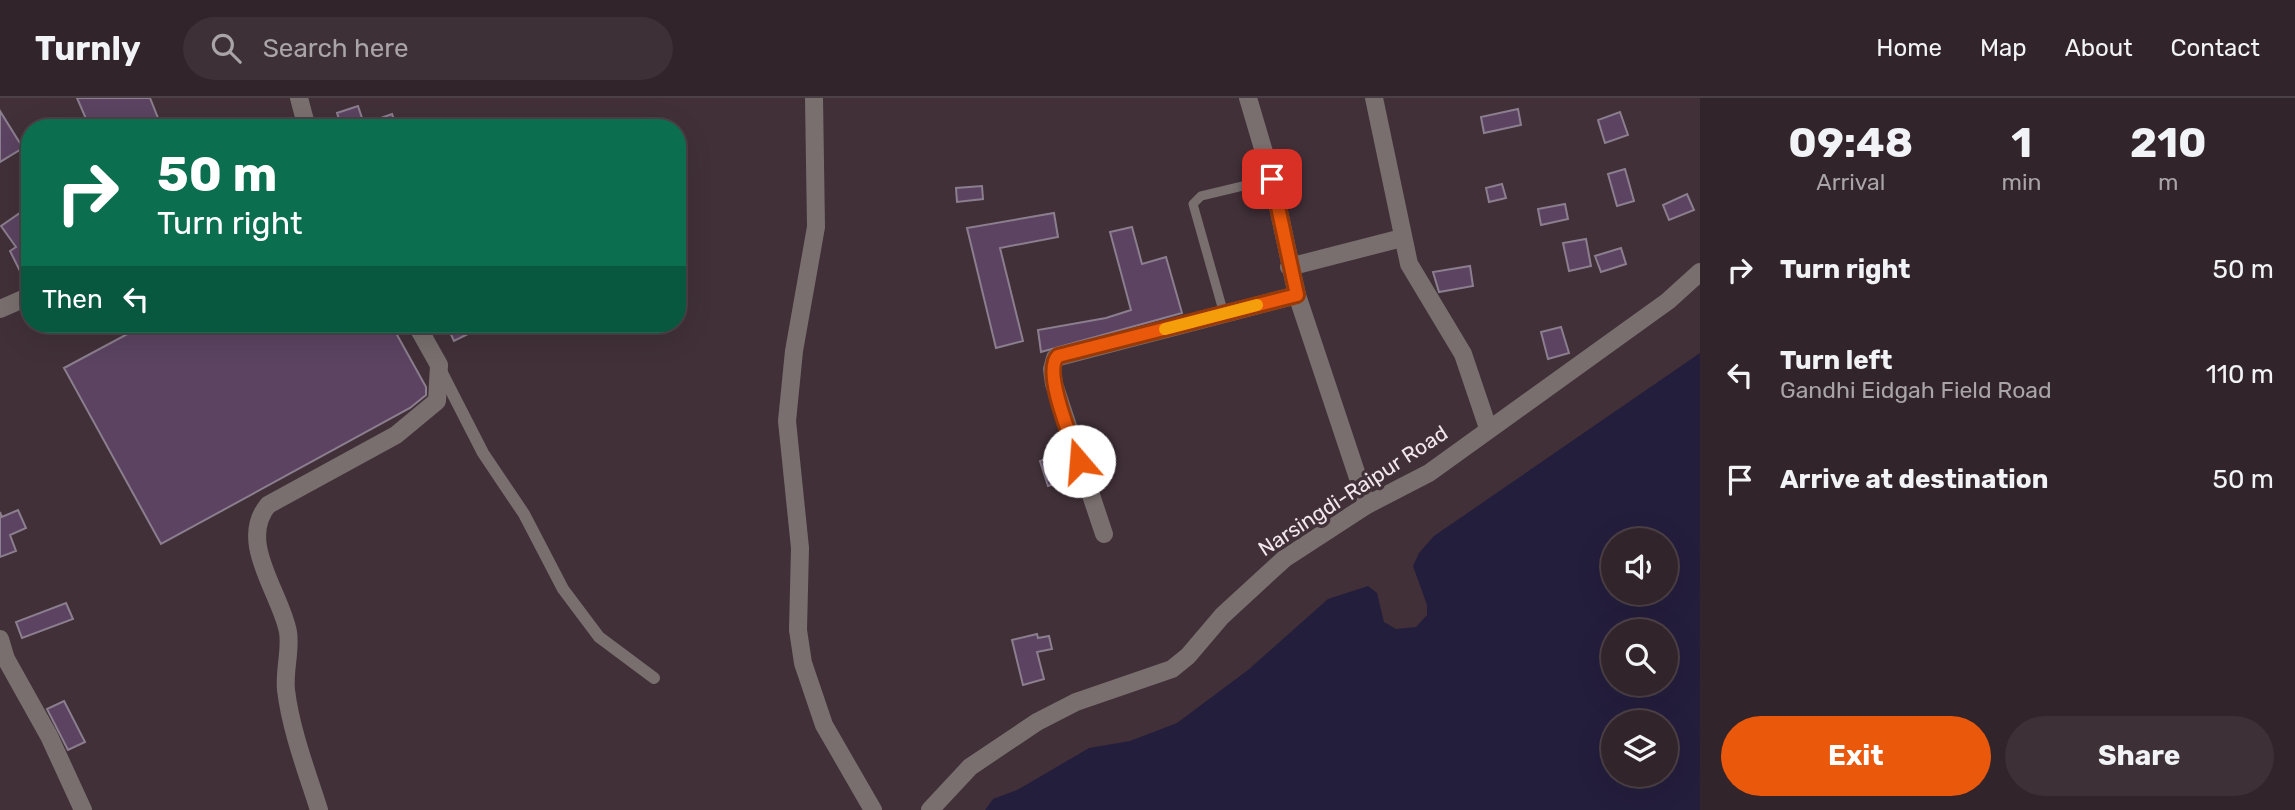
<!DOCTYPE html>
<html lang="en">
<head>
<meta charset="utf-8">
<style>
	:root { --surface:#31242a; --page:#3d3036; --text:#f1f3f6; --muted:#a8a4a8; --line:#4c4147; --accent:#ea580c }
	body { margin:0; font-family:Rubik,sans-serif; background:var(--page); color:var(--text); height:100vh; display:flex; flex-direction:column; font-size:26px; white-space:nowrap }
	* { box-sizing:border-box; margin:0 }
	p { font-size:23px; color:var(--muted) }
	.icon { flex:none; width:38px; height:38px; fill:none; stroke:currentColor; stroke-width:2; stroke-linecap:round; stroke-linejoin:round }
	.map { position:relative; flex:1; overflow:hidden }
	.drawer { display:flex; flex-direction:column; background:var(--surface); width:595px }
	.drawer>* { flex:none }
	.banner { position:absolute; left:21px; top:21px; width:665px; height:214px; border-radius:28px; box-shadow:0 7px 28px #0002,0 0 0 2px var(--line); background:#0b6e4f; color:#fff; overflow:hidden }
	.buttons { position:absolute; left:1601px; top:430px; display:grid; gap:14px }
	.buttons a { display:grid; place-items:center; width:77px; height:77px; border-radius:50%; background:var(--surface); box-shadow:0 7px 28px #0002,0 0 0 2px var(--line); font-size:35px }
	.pin { position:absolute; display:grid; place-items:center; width:60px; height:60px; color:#fff; margin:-30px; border-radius:14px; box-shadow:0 4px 10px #0006 }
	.me { position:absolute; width:77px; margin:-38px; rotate:342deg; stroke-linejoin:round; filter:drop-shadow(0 0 5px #0008) }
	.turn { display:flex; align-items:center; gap:24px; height:147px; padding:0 21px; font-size:32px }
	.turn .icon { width:91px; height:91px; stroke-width:2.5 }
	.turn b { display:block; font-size:49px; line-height:60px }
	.then { display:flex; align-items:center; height:66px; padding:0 21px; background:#0003; gap:14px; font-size:26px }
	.eta { display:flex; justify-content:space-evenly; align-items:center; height:119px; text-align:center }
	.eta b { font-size:42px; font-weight:700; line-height:49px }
	.button { display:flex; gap:14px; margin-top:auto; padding:14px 21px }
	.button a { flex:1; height:80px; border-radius:42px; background:var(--accent); color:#fff; font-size:28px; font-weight:700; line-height:80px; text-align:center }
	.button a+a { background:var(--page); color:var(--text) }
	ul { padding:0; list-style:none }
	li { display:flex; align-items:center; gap:21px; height:105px; padding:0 21px }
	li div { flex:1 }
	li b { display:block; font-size:26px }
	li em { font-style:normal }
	header { display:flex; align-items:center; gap:42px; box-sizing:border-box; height:98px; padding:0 35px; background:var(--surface); border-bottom:2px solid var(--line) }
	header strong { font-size:33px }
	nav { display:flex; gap:38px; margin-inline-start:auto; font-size:24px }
	.search { width:490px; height:63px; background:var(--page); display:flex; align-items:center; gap:18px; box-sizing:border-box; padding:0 24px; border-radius:38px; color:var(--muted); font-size:26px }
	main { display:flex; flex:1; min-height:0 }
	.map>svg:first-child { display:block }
	.water { fill:#241e3d; fill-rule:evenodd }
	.building { fill:#5b4361; stroke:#8b7e8e; stroke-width:2 }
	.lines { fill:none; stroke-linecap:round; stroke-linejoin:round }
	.service { stroke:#796f6f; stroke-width:9 }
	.pedestrian { stroke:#796f6f; stroke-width:12 }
	.minor { stroke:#796f6f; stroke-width:18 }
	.tertiary { stroke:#796f6f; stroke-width:18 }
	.route-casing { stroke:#983908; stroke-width:18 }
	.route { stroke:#ea580c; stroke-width:12 }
	.slow { stroke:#f59e0b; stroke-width:12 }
	.labels { text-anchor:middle; stroke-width:7; stroke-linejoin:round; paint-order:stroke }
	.street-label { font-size:21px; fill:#f1e6eb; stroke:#413038 }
</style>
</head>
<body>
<header>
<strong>Turnly</strong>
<div class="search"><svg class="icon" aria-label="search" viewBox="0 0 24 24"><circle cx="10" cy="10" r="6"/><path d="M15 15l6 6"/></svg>Search here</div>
<nav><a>Home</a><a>Map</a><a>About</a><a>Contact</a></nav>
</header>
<main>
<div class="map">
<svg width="1700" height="712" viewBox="0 0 1700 712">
	<rect width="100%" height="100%" fill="#413038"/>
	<path class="water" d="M1700 255V712H985L993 701 1019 691 1089 650 1130 643 1177 625 1248 572 1328 501 1368 488 1377 495 1384 524 1396 531 1416 529 1427 517V507L1413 468 1419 455 1434 438ZM1614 443H1666V495H1614ZM1614 534H1666V586H1614ZM1614 625H1666V677H1614Z"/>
	<path class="building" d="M77 0H150L158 20 133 30H90Z
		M358 8 364 26 392 16 397 30H342L337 15Z
		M1518 11 1521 27 1484 35 1481 19Z
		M0 13 23 50 0 64Z
		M1620 14 1628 37 1605 45 1598 22Z
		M1625 71 1634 103 1617 108 1608 76Z
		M1502 86 1506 100 1489 104 1486 90Z
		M982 88 983 101 957 104 956 90Z
		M1687 96 1694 112 1669 122 1663 107Z
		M1565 106 1568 121 1541 127 1538 111Z
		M30 108V167L20 173 10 153 16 149 1 128Z
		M1054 115 1058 139 1000 150 1023 243 996 250 967 130Z
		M1132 129 1142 166 1166 159 1182 215 1041 254 1038 232 1106 220 1131 212 1110 134Z
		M1586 141 1591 168 1569 173 1563 145Z
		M1621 150 1626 166 1601 174 1595 158Z
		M1470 168 1473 188 1439 194 1433 174Z
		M146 226H391L426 289V297L410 310 161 446 64 270Z
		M446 226H488L454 243Z
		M1561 229 1569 255 1548 261 1541 234Z
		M1059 356 1068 382 1048 388 1040 363Z
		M18 412 26 430 10 437 16 453 0 459V414L2 419Z
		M66 505 73 521 22 540 16 524Z
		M1037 536 1038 540 1049 538 1052 551 1037 554 1044 581 1023 587 1012 542Z
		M64 603 85 644 68 652 47 611Z"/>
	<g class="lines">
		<path class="service" d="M1224 216 1193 106 1201 98 1272 81"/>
		<path class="pedestrian" d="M440 271 483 355 524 416 563 491 599 539 654 580"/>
		<path class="minor" d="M299 0 307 30
			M814 0 816 129 794 253 787 323 800 450 798 532 803 565 824 627 873 712
			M1248 0 1272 81 1297 197 1367 407
			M1374 0 1409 166 1463 256 1488 330
			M1289 169 1402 140
			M0 211 30 198
			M1104 436 1054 286 1052 271 1055 260 1297 197
			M319 712C307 674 291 633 286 592 284 572 291 552 288 534 281 495 237 444 268 407L396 337 437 303 439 267 416 226"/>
		<path class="tertiary" d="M0 541 6 561 49 638 83 712
			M930 712 970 669 1037 624 1076 604 1172 571 1188 558 1222 518 1284 461 1367 407 1429 375 1668 203 1700 174"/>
	</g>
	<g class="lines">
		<defs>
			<path id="route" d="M1079 363C1072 342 1042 273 1058 258L1297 197 1272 81"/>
		</defs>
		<use href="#route" class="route-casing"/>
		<use href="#route" class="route"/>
		<path class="slow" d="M1165 231 1257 207"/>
	</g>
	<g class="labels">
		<g class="street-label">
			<text transform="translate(1353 393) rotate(-33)" y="7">Narsingdi-Raipur Road</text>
		</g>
	</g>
</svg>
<div class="buttons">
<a><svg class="icon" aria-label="sound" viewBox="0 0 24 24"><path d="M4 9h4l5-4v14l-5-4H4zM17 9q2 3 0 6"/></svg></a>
<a><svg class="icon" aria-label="search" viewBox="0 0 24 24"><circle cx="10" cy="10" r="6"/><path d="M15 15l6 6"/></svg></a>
<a><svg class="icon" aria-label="layers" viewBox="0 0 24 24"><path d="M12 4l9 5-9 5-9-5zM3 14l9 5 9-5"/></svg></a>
</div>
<div class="pin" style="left:1272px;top:81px;background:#d93025"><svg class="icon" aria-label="arrive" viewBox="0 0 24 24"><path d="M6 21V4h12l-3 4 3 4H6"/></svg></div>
<svg class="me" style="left:1079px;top:363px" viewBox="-20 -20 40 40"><circle r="19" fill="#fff"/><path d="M0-13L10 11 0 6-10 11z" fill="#ea580c"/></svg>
<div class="banner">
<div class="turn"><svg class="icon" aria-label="right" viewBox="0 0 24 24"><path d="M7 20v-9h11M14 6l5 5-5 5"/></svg><div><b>50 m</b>Turn right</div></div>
<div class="then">Then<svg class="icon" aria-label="left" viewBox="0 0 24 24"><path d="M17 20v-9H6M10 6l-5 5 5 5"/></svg></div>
</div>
</div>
<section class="drawer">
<div class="eta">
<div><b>09:48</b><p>Arrival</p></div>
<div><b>1</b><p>min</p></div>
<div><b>210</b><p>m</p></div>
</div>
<ul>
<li><svg class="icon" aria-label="right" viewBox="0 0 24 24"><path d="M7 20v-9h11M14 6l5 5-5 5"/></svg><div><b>Turn right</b></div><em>50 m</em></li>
<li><svg class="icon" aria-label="left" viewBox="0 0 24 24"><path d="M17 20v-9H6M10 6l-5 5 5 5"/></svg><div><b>Turn left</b><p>Gandhi Eidgah Field Road</p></div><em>110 m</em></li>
<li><svg class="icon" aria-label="arrive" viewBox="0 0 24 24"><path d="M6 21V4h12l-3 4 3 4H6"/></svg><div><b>Arrive at destination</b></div><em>50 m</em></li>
</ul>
<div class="button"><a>Exit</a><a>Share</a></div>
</section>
</main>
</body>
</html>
